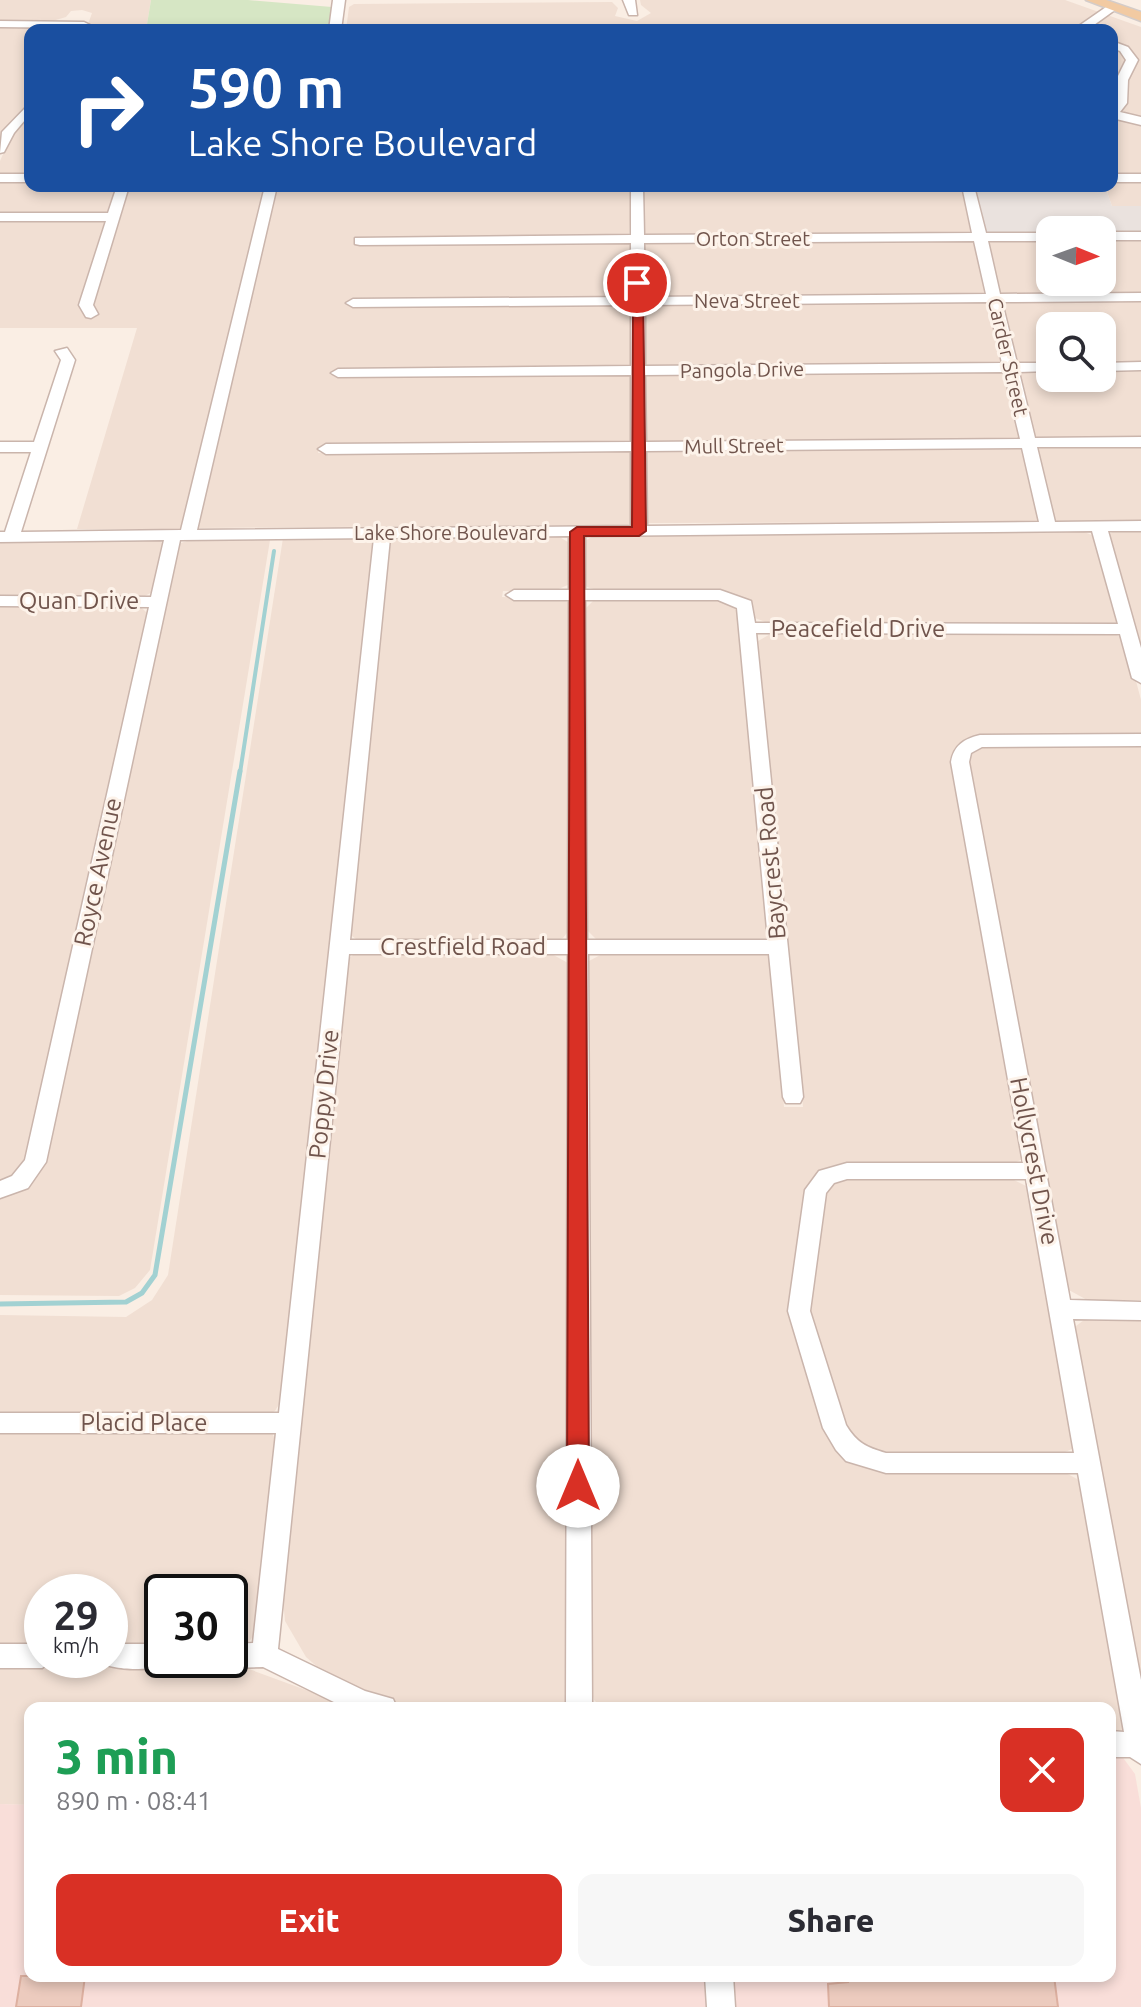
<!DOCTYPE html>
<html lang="en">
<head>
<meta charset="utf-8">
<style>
	:root { --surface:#fff; --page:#f7f7f7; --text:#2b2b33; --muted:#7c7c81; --accent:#d93025 }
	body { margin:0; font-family:Ubuntu,sans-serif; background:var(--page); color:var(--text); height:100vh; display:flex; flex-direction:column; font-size:30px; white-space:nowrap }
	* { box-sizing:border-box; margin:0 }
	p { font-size:26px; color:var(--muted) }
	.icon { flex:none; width:44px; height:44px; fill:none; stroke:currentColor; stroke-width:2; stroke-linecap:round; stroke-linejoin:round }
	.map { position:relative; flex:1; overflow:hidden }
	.details { position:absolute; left:24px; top:1702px; width:1092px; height:280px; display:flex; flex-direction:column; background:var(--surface); border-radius:16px; box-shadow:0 4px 12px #0003 }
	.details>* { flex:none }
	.top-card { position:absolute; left:24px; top:24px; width:1094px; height:168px; border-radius:16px; box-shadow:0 4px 12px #0003; background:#1a4fa0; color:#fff; overflow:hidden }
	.needle { width:52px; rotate:91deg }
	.fabs { position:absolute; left:1036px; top:216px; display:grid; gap:16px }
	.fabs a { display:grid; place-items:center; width:80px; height:80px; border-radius:16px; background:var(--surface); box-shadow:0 4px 12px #0003; font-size:40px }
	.speed { position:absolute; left:24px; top:1574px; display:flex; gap:16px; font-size:40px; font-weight:700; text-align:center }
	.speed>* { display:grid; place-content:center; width:104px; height:104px; border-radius:50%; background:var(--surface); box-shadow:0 4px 12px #0003; line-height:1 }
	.speed small { font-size:20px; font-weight:400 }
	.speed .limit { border:4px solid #111; border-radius:12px; background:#fff; color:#111 }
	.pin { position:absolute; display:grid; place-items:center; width:68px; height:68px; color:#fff; margin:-34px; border:4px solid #fff; border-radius:50%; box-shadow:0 2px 8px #0007 }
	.me { position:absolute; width:88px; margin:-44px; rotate:0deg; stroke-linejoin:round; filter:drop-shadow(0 0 6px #0008) }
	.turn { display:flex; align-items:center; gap:28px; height:168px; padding:0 32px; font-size:36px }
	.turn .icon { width:104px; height:104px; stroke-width:2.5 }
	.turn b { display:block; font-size:56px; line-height:68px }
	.round { display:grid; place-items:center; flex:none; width:84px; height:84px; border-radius:16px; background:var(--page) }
	.head { display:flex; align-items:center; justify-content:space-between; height:136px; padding:0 32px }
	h1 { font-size:48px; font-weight:800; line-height:60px; color:#1e9e55 }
	.cta { display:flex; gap:16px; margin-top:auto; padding:16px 32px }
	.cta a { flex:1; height:92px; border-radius:16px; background:var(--accent); color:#fff; font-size:32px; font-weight:800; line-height:92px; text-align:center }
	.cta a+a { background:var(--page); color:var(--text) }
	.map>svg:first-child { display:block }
	.residential { fill:#f1dfd3 }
	.commercial { fill:#f9ded9 }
	.industrial { fill:#eae2de }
	.green { fill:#d6e6c4 }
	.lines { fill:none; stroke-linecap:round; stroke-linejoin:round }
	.stream-far1 { stroke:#a2d1d2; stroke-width:4 }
	.stream { stroke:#a2d1d2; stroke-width:5 }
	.building { fill:#eccbbe; stroke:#ddb0a0; stroke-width:2 }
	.minor-casing { stroke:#cab5ac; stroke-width:3 }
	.major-casing { stroke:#d4ccc9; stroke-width:3 }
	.minor { fill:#fff; fill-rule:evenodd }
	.major { fill:#f2caa2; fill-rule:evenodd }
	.route { fill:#d93025; stroke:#8d1f18; stroke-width:2 }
	.labels { text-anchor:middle; stroke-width:6; stroke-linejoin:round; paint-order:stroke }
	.far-street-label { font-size:20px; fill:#70544c; stroke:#fdf3ea }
	.street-label { font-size:24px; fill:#70544c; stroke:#fdf3ea }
</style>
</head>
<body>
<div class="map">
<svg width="1141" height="2007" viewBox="0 0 1141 2007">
	<rect width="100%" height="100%" fill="#faeee4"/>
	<path class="residential" d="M0 0H151L146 30H86L92 13 82 10 71 11 66 17 49 22H0Z
		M640 0H1065L1141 27V176H1112V30H346L349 7 354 4 612 2 618 8 615 16 637 21 651 13 641 5Z
		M0 26 77 29 30 30V102L0 137Z
		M30 113V176L0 174V161L10 138Z
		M0 181H30V186H268L182 529H77L137 328H0Z
		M1112 181H1141V206H1112L1105 186H1112Z
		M276 186H632L629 237 359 238 354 244 631 242 633 296 630 299 347 301 346 304H627L631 305 633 364 630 368 331 371 330 375 627 374 633 378V439L630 442 319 449 318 453 626 450 632 454 633 522 628 525 195 528Z
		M641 186H965L974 234 644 237Z
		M1141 238V295H1001L987 241 1050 239V282H1102V239Z
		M975 240 988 295 645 300 641 247 651 241Z
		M984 300 990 302 1003 364 651 369 643 365 644 304Z
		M1141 301V364L1102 365V326H1050V365H1017L1000 306 1007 303Z
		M1141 369V440L1041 441 1032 437 1019 370H1050V378H1102V370Z
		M1006 372 1020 440 644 441 645 375Z
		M1141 444V520L1054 521 1034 448Z
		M1023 446 1039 522 646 523V451L654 449Z
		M1141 529V656L1107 537 1112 532Z
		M1080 530 1096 537 1119 620 1116 624H770L755 618 749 603 737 595 720 591H600L587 587 583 581V542L595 535Z
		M558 536 571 544 570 584 554 591H503L502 597 557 598 568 602 571 607 570 929 563 938 552 942H360L348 933 387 544 402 537Z
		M367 537 376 542 281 1401 275 1411 267 1415H0V1315L126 1317 152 1300 168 1275 283 538Z
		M157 539 164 544 154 591 143 597H0V541Z
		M193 539 270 540 150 1270 135 1288 119 1296 0 1295V1199L25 1187 175 551 181 543Z
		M717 598 739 606 770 935 760 943 609 942 596 939 584 927 583 611 595 599Z
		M0 605H139L149 615 28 1157 21 1172 0 1185Z
		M774 632 1112 633 1125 639 1141 700V735L982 736 961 743 953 758 1023 1159 1009 1165 848 1164 809 1187 789 1303 824 1424 839 1451 854 1463 874 1469 1062 1471 1077 1479 1086 1489 1124 1731 1119 1736H1110V1708H602L594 1700 588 1680 584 971 589 961 606 952 761 953 770 956 775 961 784 1107H803L758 641Z
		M1141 744V1300L1089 1301 1067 1289 967 753 975 746Z
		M357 952H548L568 963V1698L562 1708H426L389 1701 330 1678 306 1657 285 1621 281 1578 344 962Z
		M847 1177H1008L1030 1188 1074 1448 1059 1455H876L861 1449 842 1424 807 1309 824 1191 830 1183Z
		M1084 1320 1141 1321V1694L1073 1335 1076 1326Z
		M0 1430H262L272 1433 277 1443 256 1634 242 1648H230V1592H162V1647H110V1592H42V1647H0Z
		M0 1665H238L355 1708H30V1805L0 1804Z"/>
	<path class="commercial" d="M1110 1755H1121L1135 1774 1141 1808V2007H731L730 1976H1110Z
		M0 1804 30 1805V1976H705L706 2007H0Z"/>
	<path class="industrial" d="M972 186H1105L1112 206H1141V234L1102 235V230H1050V235L986 234Z"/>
	<path class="green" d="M151 0H248L332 7 329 30H146Z"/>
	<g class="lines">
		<path class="stream-far1" d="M240 773 274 551"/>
		<path class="stream" d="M0 1304 126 1302 142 1293 155 1275 240 771"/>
	</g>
	<path class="building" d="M21 1976H85L81 2007H16Z
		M848 1976H1054L1058 2007H829L828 1984 848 1982Z"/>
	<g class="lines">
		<defs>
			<path id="minor" d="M333 0H345L341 30H329Z
				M623 0H635L637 15H629Z
				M1109 5 1119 7 1087 30H1073Z
				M0 21 84 22 90 25 84 28 0 27Z
				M810 27H881L887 30H804Z
				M978 27H1043L1049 30H972Z
				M1112 41 1128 47 1138 60 1128 80 1127 103 1120 112 1141 117V125L1112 118 1116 80 1126 60 1120 51 1112 48Z
				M30 103V114L14 133 4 152 0 153 2 132Z
				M0 174H30V182H0Z
				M1112 174H1141V182H1112Z
				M117 186H129L93 305 98 314 91 318 86 317 79 305 106 221H0V213H108Z
				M265 186H277L197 530 631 526V451L326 454 318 449 326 444 631 442V375L338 377 331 373 338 369 631 366V305L353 307 346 303 353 299 631 297V243L360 245 355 244V238L631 235V186H643L644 235 972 233 962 186H974L986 233H1050V241H988L1000 294 1141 293V301L1002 302 1017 363H1050V371L1019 372 1035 438 1141 437V447H1037L1055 522 1141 521V531H1108L1141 648V683L1132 678 1120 634 756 633 803 1097 800 1103H786L783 1097 769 954H588L592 1708H566L568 954H349L278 1649 365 1691 393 1699 397 1708H346L263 1667 230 1668 219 1660H230V1644L253 1643 276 1433H0V1413H279L374 538 180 540 46 1162 28 1188 0 1198V1181L12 1176 25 1160 149 607 0 606V596L151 597 164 540 0 542V532H5L31 452H0V442H34L61 360 55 351 67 348 75 360 21 532 181 530ZM974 241 986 294 645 297 644 243ZM988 302 1002 363 645 366V305ZM1004 372 1020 439 646 442 645 375ZM1022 448 1039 522 647 526 646 451ZM1092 531 1118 624 755 623 751 601 720 590H585V536ZM569 536V590H514L506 595 514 600H569L568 940H350L390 538ZM585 600H718L737 608 768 940H587Z
				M1102 232H1141V240H1102Z
				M1141 362V370L1102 371V363Z
				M1141 734V746L982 747 971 753 969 762 1070 1300 1141 1302V1320L1073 1319 1141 1680V1764L1130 1757H1110V1731L1124 1732 1078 1473H886L846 1461 836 1450 823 1428 788 1311 805 1190 819 1171 847 1163H1023L951 762C954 745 964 739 980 735ZM847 1179H1026L1074 1453H886C866 1447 857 1443 846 1425L810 1311 826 1193 834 1183Z
				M0 1644H42V1660H53L42 1668H0Z
				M110 1644H162V1660H173C164 1672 108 1672 99 1660H110Z
				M705 1976H733L735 2007H707Z"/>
			<path id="major" d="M1086 0H1106L1141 12V21Z"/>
		</defs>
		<use href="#minor" class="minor-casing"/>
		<use href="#major" class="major-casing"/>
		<use href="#minor" class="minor"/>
		<use href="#major" class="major"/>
	</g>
	<path class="route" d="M633 280 643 283 646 531 639 536H584L589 1486 586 1493 578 1496 571 1493 567 1486 570 532 577 527H632Z"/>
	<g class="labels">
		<g class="far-street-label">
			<text x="753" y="246">Orton Street</text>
			<text x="747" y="308">Neva Street</text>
			<text transform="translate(1008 357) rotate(77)" y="7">Carder Street</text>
			<text transform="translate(742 370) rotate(-1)" y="7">Pangola Drive</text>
			<text transform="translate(734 446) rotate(-1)" y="7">Mull Street</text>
			<text x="451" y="540">Lake Shore Boulevard</text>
		</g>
		<g class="street-label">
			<text x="79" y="609">Quan Drive</text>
			<text x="858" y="637">Peacefield Drive</text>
			<text transform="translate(771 863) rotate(-95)" y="8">Baycrest Road</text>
			<text transform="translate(98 872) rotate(-78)" y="8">Royce Avenue</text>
			<text x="463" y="955">Crestfield Road</text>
			<text transform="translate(324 1094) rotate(-84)" y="8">Poppy Drive</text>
			<text transform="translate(1034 1161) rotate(79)" y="8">Hollycrest Drive</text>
			<text x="144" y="1431">Placid Place</text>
		</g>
	</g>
</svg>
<div class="fabs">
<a><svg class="needle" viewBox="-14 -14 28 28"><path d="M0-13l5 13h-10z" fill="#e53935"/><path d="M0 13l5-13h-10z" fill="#7c7c81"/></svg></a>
<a><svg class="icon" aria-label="search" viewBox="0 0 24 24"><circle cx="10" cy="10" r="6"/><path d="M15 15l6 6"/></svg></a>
</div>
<div class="speed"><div>29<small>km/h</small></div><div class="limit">30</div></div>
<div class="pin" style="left:637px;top:283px;background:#d93025"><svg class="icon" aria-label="arrive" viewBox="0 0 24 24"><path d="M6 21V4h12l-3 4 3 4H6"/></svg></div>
<svg class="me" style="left:578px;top:1486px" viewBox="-20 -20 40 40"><circle r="19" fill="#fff"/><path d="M0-13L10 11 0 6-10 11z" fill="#d93025"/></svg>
<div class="top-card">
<div class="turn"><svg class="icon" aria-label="right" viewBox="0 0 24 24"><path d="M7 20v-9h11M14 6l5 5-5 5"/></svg><div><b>590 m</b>Lake Shore Boulevard</div></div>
</div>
<section class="details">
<div class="head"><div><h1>3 min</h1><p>890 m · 08:41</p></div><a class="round" style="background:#d93025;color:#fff"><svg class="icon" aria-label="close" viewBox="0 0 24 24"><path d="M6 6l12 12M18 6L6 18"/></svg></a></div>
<div class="cta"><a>Exit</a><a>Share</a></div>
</section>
</div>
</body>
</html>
